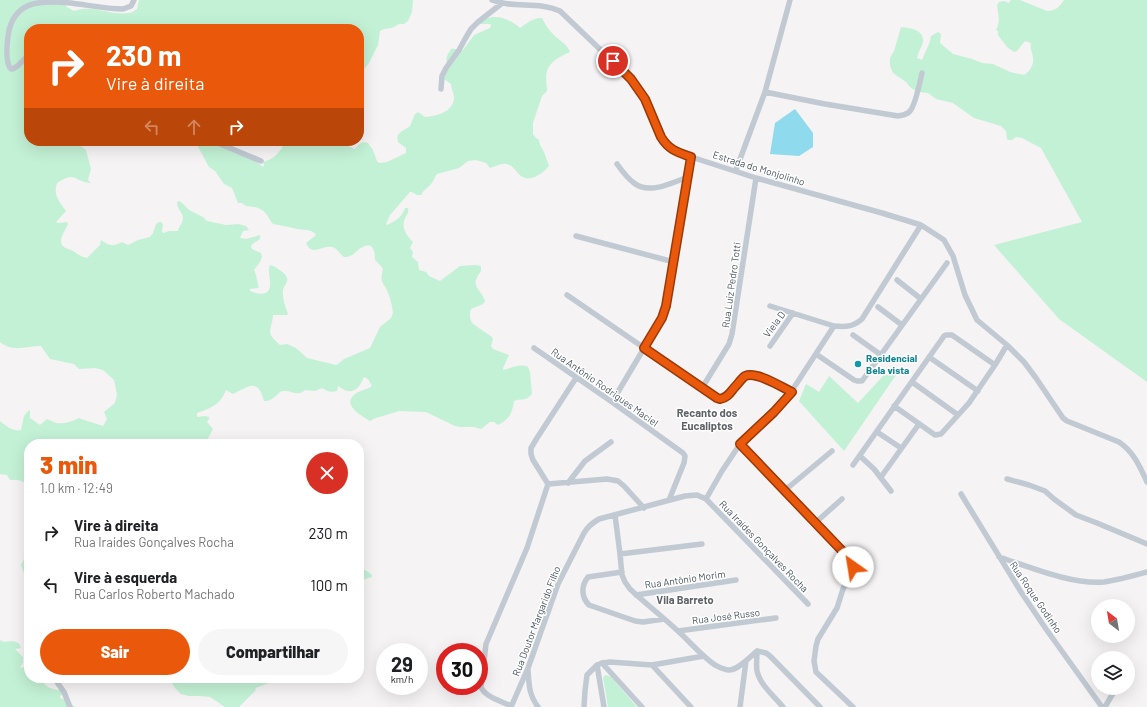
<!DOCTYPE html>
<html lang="pt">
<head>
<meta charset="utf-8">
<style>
	:root { --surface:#fff; --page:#f6f6f6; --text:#202124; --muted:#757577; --accent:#ea580c }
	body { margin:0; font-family:Barlow,sans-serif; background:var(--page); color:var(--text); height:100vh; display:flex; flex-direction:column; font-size:15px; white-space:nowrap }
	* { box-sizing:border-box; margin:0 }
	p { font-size:13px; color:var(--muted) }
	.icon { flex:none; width:22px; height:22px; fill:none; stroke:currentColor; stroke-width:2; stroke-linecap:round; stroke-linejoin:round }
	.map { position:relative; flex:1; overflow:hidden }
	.panel { position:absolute; left:24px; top:439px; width:340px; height:244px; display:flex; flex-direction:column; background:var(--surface); border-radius:16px; box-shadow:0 4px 16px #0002 }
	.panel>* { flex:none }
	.guide { position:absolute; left:24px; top:24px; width:340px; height:122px; border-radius:16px; box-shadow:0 4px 16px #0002; background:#ea580c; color:#fff; overflow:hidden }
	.needle { width:26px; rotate:329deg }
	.tools { position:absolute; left:1091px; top:599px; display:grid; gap:8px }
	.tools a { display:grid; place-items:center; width:44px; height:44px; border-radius:50%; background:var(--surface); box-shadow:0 4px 16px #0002; font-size:20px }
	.speed { position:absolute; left:376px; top:643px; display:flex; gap:8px; font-size:20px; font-weight:700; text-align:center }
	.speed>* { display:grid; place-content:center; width:52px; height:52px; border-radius:50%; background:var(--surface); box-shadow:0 4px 16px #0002; line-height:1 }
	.speed small { font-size:10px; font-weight:400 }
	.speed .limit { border:6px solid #d22; background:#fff; color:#111 }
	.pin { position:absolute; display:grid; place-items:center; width:34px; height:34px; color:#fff; margin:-17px; border:2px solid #fff; border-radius:50%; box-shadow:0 1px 4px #0007 }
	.me { position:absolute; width:44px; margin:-22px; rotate:328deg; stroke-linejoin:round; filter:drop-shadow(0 0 3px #0008) }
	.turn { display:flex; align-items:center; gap:14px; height:84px; padding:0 16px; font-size:18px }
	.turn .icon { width:52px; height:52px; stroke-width:2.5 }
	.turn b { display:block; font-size:28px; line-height:34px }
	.lanes { display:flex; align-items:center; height:38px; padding:0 16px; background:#0003; justify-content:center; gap:20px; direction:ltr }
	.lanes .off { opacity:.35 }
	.round { display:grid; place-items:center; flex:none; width:42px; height:42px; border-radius:21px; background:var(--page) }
	.head { display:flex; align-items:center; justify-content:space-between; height:68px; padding:0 16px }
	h1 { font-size:24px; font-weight:800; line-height:30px; color:var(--accent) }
	.button { display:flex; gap:8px; margin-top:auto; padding:8px 16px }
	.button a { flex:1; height:46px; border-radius:24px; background:var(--accent); color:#fff; font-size:16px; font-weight:800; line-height:46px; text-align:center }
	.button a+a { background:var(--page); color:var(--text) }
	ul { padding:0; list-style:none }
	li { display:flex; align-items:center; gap:12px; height:52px; padding:0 16px }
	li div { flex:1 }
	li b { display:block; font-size:15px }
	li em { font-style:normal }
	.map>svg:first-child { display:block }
	.green { fill:#c3f1d5 }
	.water { fill:#90daee }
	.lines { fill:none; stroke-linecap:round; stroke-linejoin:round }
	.street { stroke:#c1cad2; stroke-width:5.5 }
	.route-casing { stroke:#983908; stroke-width:10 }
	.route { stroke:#ea580c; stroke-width:7 }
	.culture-dot { fill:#0f9aa8; stroke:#fff; stroke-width:1.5 }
	.labels { text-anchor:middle; stroke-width:3; stroke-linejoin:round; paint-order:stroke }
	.street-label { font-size:10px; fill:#4a5661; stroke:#fff }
	.culture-label { font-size:10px; font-weight:bold; fill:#0d838f; stroke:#fff; text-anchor:start }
	.neighbourhood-label { font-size:11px; font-weight:bold; fill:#5f6368; stroke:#fff }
</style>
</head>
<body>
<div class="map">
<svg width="1147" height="707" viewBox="0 0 1147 707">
	<rect width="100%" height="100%" fill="#f5f3f3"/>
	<path class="green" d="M0 0H61L67 7 74 11C95 4 109 16 129 13 132 13 135 10 137 9L139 0H413L412 12 408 21 404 24H399L392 28 384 29 380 31 378 45 369 63 359 75V29H29V141H65L79 145 86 150 91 169 88 180 91 183C73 182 77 170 57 183 53 196 59 201 66 211L56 222 58 223 67 222 68 224C66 230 56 241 64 247 66 249 70 249 73 251 78 254 81 257 87 258L100 245 101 240C110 246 112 247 122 242L128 245 138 240 150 237 153 233 156 224 159 222H161L163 224 162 231 163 233 169 231H178C179 226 183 223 183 218 183 212 177 210 177 202L179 201 181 202 189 210 203 217 207 221 226 225 238 224 246 226 249 230 243 231 240 238 246 239 260 235V238C258 242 253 242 251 246L252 249 261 253 262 257 260 262 254 270C257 276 257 281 259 288L250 289V291C257 294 270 297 270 285 271 278 267 272 270 265 274 266 277 268 281 271 295 282 281 283 283 295 283 301 286 308 288 314L287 315H273C272 332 264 331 280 345L287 344 296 348 307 358 336 365 338 364 344 359 370 348 380 327 391 318 393 313C392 306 391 299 388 293 384 281 379 285 383 269L381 266 375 260C375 251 373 240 361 248 357 250 355 254 350 256 348 257 346 257 344 257 340 254 336 247 332 247 322 245 312 257 306 243L315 236 316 234C310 229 304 230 297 229 289 227 281 225 273 224 268 218 268 213 260 209 254 205 248 209 242 203H238L232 188 224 184 215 171 209 167 195 141H219C231 155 237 154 255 157L259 164 263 167 264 165 263 162C273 160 282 151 285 141H342L343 144 355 149C359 144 362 141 368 143L373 150 377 161 379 163 387 162 406 153V148L398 142C395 132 404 131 410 126L415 114 418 112 425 117C437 116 454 112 454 97 454 93 451 89 451 84L444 79 448 65C444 59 448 54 451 49 456 48 458 51 463 50L474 35 490 28 491 25 490 24H478C491 11 509 18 520 28 527 23 534 17 542 18 545 24 549 31 554 35 560 41 567 44 570 52 561 56 550 61 547 71 545 77 547 85 547 91L542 96 533 123V134L536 138 539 140 540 145 544 152 549 166C543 173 531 183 521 176 515 171 514 165 506 164 501 163 495 167 490 168L486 163 476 160 468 161 459 168 437 174C434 177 434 181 431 184 428 188 424 189 421 195H417L412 192H410L390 215 386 224 387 225C397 220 401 218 405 208H408C409 213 407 214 405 218 401 228 406 235 413 242L410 248 413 252 412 257 418 262 419 270 426 272 429 276 440 281 460 266C467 266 475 264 481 266V271C469 287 480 287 485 301L483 304 471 309C469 313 470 321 473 324L492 337 493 339 491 346 493 349 509 355 503 368V370C511 368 521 363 528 367L530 372 532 394C525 402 521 398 514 401 512 413 510 419 498 425L494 422H490L481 429 474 427H460L455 426 426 412 399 411 376 418 370 421C362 416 341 405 355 394 360 390 367 390 372 386L368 379 364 377C358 391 351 396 338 386L337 391C331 393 327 391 322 388L315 391 305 390C298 397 292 390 283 391 279 391 277 396 273 398 271 400 269 400 267 401H264C258 377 248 387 233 394L226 390C220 405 211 408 197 413V417L205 416 209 417V419L207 422 213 429 205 444H29V484L18 480H10L7 475 0 474V421C6 426 13 432 21 430L24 416 29 410 30 411V418C34 420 36 423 40 425L47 419C50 420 53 422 56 423 62 424 74 422 78 418L103 426 107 419 104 412 115 403 117 395 114 380 103 370 95 368 79 369 74 364 50 359 41 346C26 346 14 353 0 342Z
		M1011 0H1020L1047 11C1056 11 1059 7 1064 0H1147V382L1059 319 994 245 1082 222 1041 148 1022 138 1016 137 1012 140H1008L1007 139 1006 131 1001 126 974 118 953 103 936 99 928 93 918 92 911 88 906 82 893 73 890 66V58L894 51 901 27C910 28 924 29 923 42 922 46 918 53 917 58L922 60C925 52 930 44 931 36L938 32 941 34 940 43 953 54 972 59 982 63 993 64 1010 72 1024 75C1032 70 1035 62 1032 53 1031 49 1030 47 1031 43L1025 41 1017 51 1014 52 1007 47 998 35V31L996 30C1001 21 998 14 997 5L999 2 1004 1 1009 3Z
		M884 375H896L844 451 799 401 806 384 819 392 829 376 858 403Z
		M28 556H29V583L24 574 21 565 25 557Z
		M359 568 367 571 372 575V577L359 581Z
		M0 640 4 642C10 641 20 640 21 648L15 649 23 657V662L20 668 29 666V678H42C45 690 55 689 65 691V693L60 696V698L68 701 75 707H0Z
		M606 675 611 677 637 707H608L603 677Z
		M169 678H277C274 682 262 685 256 688L255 689 256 690 239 707H225L210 697 200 696H189L181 694 175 688Z"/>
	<path class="water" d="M795 109 813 133V147L799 156 770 154 775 123Z"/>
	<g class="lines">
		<path class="street" d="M492 0C514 9 538 1 560 11L631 79 645 99 661 137 665 143 676 152 756 178 882 213 921 225 938 236 944 240 953 256 965 295 977 320 1007 345 1024 362 1036 378 1063 418 1067 421 1119 442C1134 452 1140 467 1147 482
			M29 56C22 59 18 69 11 69 5 63 7 44 8 36 13 0 41 0 71 3 88 5 106 9 123 9L131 6 134 0
			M441 89 442 76 446 68 459 50 465 39 471 29 478 22 501 4
			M765 92 825 104 898 116C903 115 907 115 910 111 915 106 920 82 922 73
			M213 141 261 161
			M617 164C622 171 627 178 634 183 649 195 671 183 688 177
			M736 170 765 92 790 0
			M576 236 674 262
			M897 280 921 299
			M567 295 717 398 720 399 724 398 742 379C755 368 779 386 791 392
			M770 306 834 326
			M878 307 902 325
			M853 335 881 355
			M770 346 793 313
			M534 348 612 402 683 453 685 456 684 463 669 500
			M816 354 854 380 857 381H862L947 263
			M929 357 978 391
			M912 382 958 415
			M702 388 729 344 732 334 756 178
			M612 402 662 318 664 312 674 262 691 157
			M894 406 935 435 941 434 969 403 995 365 1007 345
			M877 432 901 448
			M740 444 852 562 853 567 843 589 837 608 818 639 816 646 814 661 816 672 853 707
			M860 456 874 469 891 491
			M853 465 944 336 946 335H952L995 365
			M881 477 919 424
			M1007 479 1029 485 1045 491 1054 499 1076 515 1097 523 1147 544
			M568 483 585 461 611 442
			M548 484 533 460 531 454V448L537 438 576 378
			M548 484 607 479 618 481 624 486 644 508
			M784 491 832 451
			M961 494 1021 592 1046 629 1102 707
			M615 515 620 554 622 575 625 582 630 589C646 604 663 617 679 632 691 643 702 656 715 665 719 667 724 670 729 670 738 670 750 657 757 651 757 658 756 664 757 671 760 685 774 696 783 707
			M815 523 842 499
			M620 554 702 544
			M999 557C1030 567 1072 585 1104 582 1119 580 1133 576 1147 572
			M622 572 588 577C581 586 581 597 589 605L635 621 643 622 664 619
			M636 595 736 580
			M808 604 706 499 722 471 740 444 783 403 791 392 834 326C846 327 853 327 862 319L921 225
			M29 623V647
			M678 631 776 618
			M757 651 766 653 770 656 820 707
			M602 663 642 707
			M597 665 604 707
			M652 665 691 707
			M528 670C529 685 529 695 538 707
			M54 678 64 692 70 707
			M511 706C501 701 485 697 481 687L486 644 527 548 548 484
			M511 707 528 668 558 584 584 533C588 526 592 523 599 519L685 496 697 495 706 499
			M584 707 585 691 587 675 597 665 602 663 610 662 652 665 704 656
			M740 707 746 661
			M1105 707 1116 688"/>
	</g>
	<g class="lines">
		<defs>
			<path id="route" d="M613 61 631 79 645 99 661 137C669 150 677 152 691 157L666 306 662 318 644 348 717 398 720 399C727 398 730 393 734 388 738 384 741 379 745 376 757 371 781 387 792 392L774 412 740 444 850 559 852 562 853 567"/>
		</defs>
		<use href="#route" class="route-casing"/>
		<use href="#route" class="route"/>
	</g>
	<circle class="culture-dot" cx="858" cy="364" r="4"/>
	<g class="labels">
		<g class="street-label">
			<text transform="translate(759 168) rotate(17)" y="4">Estrada do Monjolinho</text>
			<text transform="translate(731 285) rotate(-82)" y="4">Rua Luiz Pedro Totti</text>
			<text transform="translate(774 324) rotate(-54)" y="4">Viela D</text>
			<text transform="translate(605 387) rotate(35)" y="4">Rua Antônio Rodrigues Maciel</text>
			<text transform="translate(764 546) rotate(46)" y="4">Rua Iraídes Gonçalves Rocha</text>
			<text transform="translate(685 579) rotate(-8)" y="4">Rua Antônio Morim</text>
			<text transform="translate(1036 597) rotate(56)" y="4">Rua Roque Godinho</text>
			<text transform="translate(726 616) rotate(-7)" y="4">Rua José Russo</text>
			<text transform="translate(536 621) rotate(-69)" y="4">Rua Doutor Margarido Filho</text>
		</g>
		<g class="culture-label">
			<text x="866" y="362">Residencial<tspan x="866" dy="12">Bela vista</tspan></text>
		</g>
		<g class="neighbourhood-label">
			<text x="707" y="417">Recanto dos<tspan x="707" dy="13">Eucaliptos</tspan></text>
			<text x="685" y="604">Vila Barreto</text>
		</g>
	</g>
</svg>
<div class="tools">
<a><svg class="needle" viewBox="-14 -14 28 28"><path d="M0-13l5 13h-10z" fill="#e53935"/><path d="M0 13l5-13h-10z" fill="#757577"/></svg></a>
<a><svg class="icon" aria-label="layers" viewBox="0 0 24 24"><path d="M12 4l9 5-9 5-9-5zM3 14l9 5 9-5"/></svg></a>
</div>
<div class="speed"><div>29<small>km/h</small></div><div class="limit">30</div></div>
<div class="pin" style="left:613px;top:61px;background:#d93025"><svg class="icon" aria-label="arrive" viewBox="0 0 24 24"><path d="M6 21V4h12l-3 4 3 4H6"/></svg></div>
<svg class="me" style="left:853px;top:567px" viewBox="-20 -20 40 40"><circle r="19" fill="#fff"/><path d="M0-13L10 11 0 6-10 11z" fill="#ea580c"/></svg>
<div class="guide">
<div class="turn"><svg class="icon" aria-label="right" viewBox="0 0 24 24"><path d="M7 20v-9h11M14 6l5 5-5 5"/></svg><div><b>230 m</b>Vire à direita</div></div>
<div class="lanes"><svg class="icon off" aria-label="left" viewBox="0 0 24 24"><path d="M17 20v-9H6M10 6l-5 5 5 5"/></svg><svg class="icon off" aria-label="ahead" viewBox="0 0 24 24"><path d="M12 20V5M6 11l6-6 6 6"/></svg><svg class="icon" aria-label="right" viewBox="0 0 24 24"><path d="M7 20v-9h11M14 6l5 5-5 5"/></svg></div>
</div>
<section class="panel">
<div class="head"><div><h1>3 min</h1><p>1.0 km · 12:49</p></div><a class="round" style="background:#d93025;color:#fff"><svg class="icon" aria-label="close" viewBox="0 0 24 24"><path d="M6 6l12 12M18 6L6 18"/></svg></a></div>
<ul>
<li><svg class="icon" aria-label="right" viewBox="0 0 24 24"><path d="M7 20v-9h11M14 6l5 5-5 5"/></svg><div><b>Vire à direita</b><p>Rua Iraídes Gonçalves Rocha</p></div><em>230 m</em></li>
<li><svg class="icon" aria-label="left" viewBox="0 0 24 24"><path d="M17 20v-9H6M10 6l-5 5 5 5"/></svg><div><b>Vire à esquerda</b><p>Rua Carlos Roberto Machado</p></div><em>100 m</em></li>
</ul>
<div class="button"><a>Sair</a><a>Compartilhar</a></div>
</section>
</div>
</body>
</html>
